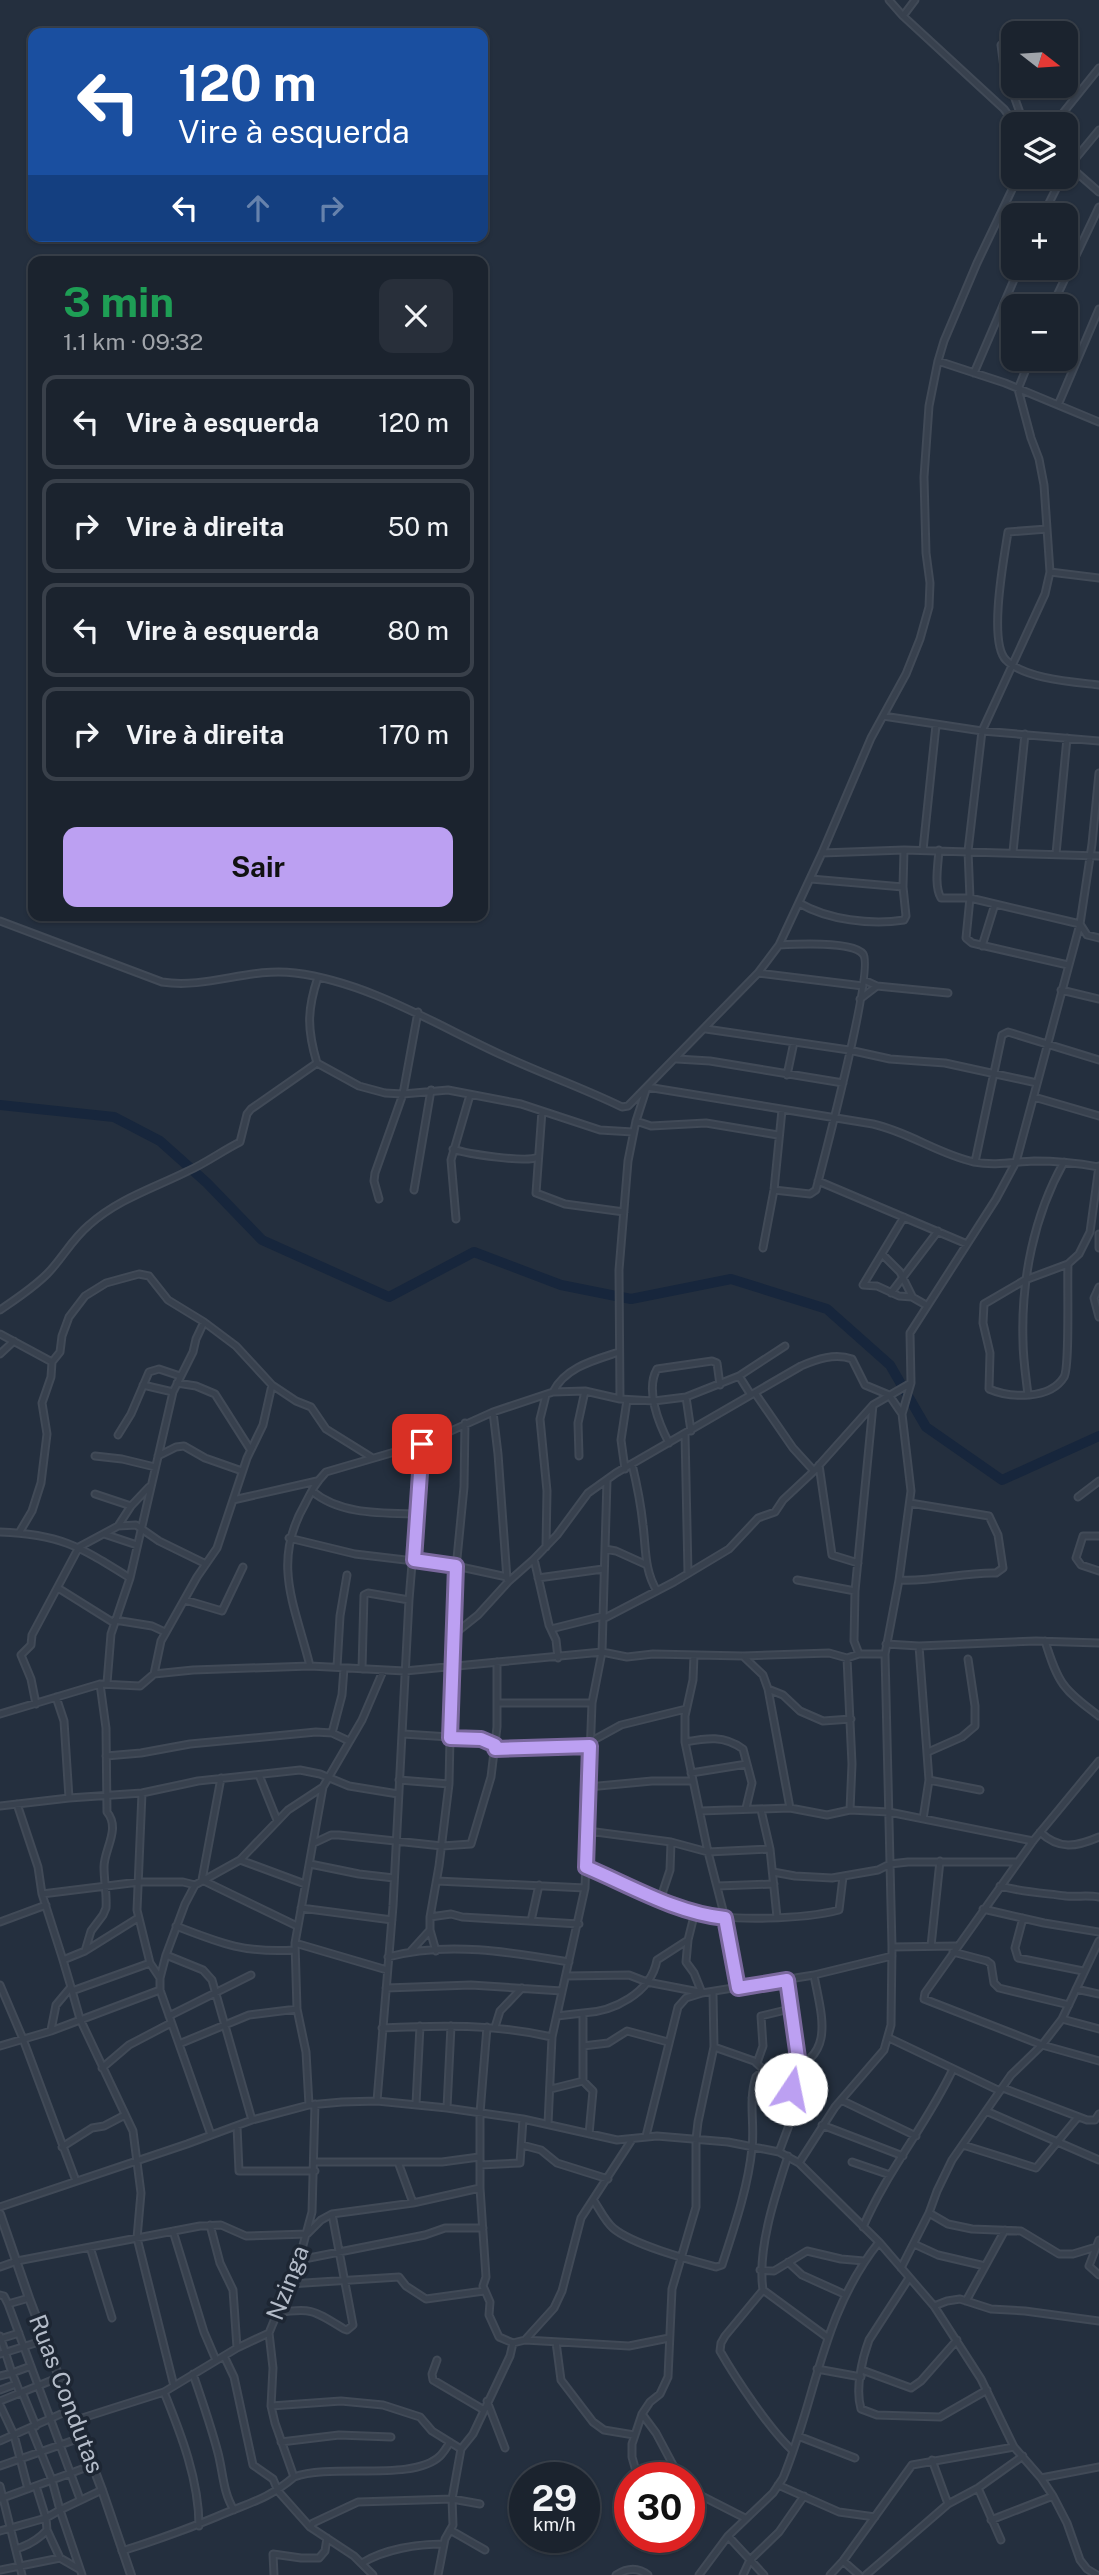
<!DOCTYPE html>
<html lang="pt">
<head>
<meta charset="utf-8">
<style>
	:root { --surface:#1b232e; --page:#282f3a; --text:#f1f3f6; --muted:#a0a4aa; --line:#39404a; --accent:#bca0f2 }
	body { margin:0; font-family:"Public Sans",sans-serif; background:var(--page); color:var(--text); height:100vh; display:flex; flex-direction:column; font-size:26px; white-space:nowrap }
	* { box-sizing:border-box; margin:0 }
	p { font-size:23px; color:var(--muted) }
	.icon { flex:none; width:38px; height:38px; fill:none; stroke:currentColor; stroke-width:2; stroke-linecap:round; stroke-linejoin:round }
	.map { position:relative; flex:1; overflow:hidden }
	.side { position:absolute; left:28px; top:256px; width:460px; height:665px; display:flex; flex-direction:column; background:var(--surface); border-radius:14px; box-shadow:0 2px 5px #0004,0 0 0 2px var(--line) }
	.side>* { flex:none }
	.guide { position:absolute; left:28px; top:28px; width:460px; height:214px; border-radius:14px; box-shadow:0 2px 5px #0004,0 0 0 2px var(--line); background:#1a4fa0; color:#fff; overflow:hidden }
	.needle { width:46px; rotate:107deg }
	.fabs { position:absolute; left:1001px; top:21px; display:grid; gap:14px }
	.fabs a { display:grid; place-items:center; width:77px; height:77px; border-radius:14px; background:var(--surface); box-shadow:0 2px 5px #0004,0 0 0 2px var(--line); font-size:35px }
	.speed { position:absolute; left:509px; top:2462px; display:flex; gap:14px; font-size:35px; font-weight:700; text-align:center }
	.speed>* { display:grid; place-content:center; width:91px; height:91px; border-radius:50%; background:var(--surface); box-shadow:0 2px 5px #0004,0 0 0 2px var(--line); line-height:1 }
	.speed small { font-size:18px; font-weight:400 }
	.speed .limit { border:10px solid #d22; background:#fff; color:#111 }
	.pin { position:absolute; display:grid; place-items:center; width:60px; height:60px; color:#fff; margin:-30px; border-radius:14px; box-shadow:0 4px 10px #0006 }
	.me { position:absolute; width:77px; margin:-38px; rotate:11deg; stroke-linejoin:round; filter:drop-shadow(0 0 5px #0008) }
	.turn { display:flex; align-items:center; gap:24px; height:147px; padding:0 35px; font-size:32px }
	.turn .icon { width:91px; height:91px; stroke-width:2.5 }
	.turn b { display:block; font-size:49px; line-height:60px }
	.lanes { display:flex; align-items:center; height:66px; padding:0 35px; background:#0003; justify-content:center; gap:35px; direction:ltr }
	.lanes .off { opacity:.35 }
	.round { display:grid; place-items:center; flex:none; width:74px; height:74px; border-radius:14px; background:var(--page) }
	.head { display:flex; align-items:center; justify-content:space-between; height:119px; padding:0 35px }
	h1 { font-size:42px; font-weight:700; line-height:52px; color:#1e9e55 }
	.primary-button { display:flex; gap:14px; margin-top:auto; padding:14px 35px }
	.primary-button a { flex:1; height:80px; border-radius:14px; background:var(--accent); color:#111; font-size:28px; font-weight:700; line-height:80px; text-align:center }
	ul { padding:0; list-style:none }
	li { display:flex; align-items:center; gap:21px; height:94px; margin:0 14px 10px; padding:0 21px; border:4px solid var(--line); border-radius:14px }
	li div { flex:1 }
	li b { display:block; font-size:26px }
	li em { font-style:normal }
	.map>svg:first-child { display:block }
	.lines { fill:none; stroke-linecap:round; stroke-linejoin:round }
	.river { stroke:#17263c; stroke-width:10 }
	.minor-casing { stroke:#414a57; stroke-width:9 }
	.tertiary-casing { stroke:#414a57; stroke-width:10 }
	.minor { stroke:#38414e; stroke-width:5 }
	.tertiary { stroke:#38414e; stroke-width:6 }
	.route-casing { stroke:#7a689d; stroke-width:18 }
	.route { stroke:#bca0f2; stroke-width:12 }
	.labels { text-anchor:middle; stroke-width:7; stroke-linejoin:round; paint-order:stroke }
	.street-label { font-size:24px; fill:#b4bcc9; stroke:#1d2633 }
</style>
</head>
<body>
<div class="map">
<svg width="1099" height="2575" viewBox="0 0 1099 2575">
	<rect width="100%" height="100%" fill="#242f3e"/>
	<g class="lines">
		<path class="river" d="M0 1105 114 1117 160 1141 207 1183 262 1240 389 1297 474 1252 561 1285 631 1299 731 1279 827 1309 890 1365 926 1427 1002 1480 1099 1436"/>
		<defs>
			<path id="minor" d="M889 0 903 16 1004 109 1015 124
				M903 16 915 0
				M1001 45 1004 68 1024 124
				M1054 124 1099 68
				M1067 164 1099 192
				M1066 170 1099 130
				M1043 215 1062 177
				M1052 306 1099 207
				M1030 359 1018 389 1031 438 1039 459 1044 485 1050 572 1045 594 982 731 968 851 970 898 966 938 972 943 1068 965
				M938 361 1005 383 1099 422
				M974 373 1019 268
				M1058 405 1099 309
				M1047 529 1008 532C1004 558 988 642 1006 660 1024 679 1074 682 1099 685
				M1050 572 1099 578
				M883 716 982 731 1099 741
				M923 850 936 725
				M939 850C938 865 934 886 941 898H970L1080 924 1087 935 1099 938
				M1013 852 1025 734
				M822 853 904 850 1099 856
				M1056 854 1067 738
				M811 879 903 887
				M799 903C828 920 871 925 904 920L906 916 903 887 904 850
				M0 921 162 982C208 989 250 967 295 973 369 982 438 1026 504 1056 543 1074 583 1088 622 1107L628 1106 758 973 779 945 822 853 871 738 906 674 920 639 929 607 930 583 926 553 924 477 929 406 938 361 944 341 977 263 1018 177
				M982 946 995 904
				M758 973 863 986
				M318 977C307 1010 307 1029 317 1063L359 1086 385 1093 403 1094 448 1090 521 1104 600 1130 633 1132
				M864 980 877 986 948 993
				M1061 990 1099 999
				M860 999 877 986
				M706 1029 849 1050 890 1059 945 1063 1037 1083
				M677 1059 710 1061 843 1083
				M787 1075 794 1042
				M647 1087 873 1124C909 1132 938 1154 974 1162 995 1166 1013 1162 1034 1161 1056 1161 1077 1163 1099 1167
				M1034 1097 1099 1116
				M542 1111 536 1193 565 1204 624 1212
				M636 1121 651 1126 706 1123 778 1135
				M453 1149C467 1154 527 1163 538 1157
				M975 1162 1002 1035 1008 1032 1099 1060
				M818 1181 967 1244
				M414 1190 431 1090
				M774 1190 810 1194 816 1190C823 1162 875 968 863 954 853 941 796 944 779 945
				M379 1199 374 1181 375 1173 403 1094 418 1012
				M904 1217 863 1285 877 1286 899 1296 912 1297 926 1305
				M456 1219 451 1160 470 1095
				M1099 1234V1248
				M763 1248 774 1190 782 1110
				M882 1254 900 1272 912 1296
				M1068 1264C1067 1283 1070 1367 1064 1377 1050 1400 1010 1398 989 1389L990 1353 983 1323 984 1304 1025 1280 1068 1264 1079 1254 1090 1232 1099 1166
				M1099 1287 1094 1298 1099 1317
				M891 1293 938 1231
				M0 1310C16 1299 33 1288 47 1274 62 1259 72 1239 89 1225 118 1199 154 1188 188 1171 206 1163 222 1151 240 1142L247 1114 251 1109 317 1063
				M0 1334 52 1362
				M0 1354 14 1341
				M739 1376 751 1395
				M177 1383 196 1386 215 1394 250 1449
				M143 1385 173 1392
				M553 1392C565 1367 595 1360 619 1352
				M755 1393 793 1448 814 1471
				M546 1395 540 1419 547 1491 546 1547
				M1028 1395C1026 1377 1023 1359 1023 1341 1021 1280 1034 1215 1064 1162
				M686 1397 691 1431
				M620 1399 619 1270 628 1161 636 1121 646 1090
				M493 1412 498 1454 507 1579
				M685 1434 688 1573
				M118 1435 131 1414 149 1372 159 1369 180 1376
				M669 1443C659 1424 645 1390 657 1369L712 1361 717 1363 720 1385
				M95 1456 122 1459 155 1467
				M158 1456 176 1447 184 1446 205 1458 242 1471
				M579 1456 578 1423 585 1391
				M632 1464C637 1485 641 1505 643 1525 646 1548 644 1570 657 1591
				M819 1465 832 1555 858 1563
				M625 1469 621 1440 627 1400
				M312 1491C340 1515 383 1513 417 1514
				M95 1494 131 1506
				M1078 1497 1099 1481
				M233 1500 317 1481
				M118 1526 136 1525 159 1541 206 1564
				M0 1532C61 1534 80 1547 130 1578
				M19 1533 32 1511 41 1483 47 1434 42 1403 51 1377 52 1362 60 1352 62 1336 69 1317 85 1296 106 1283 139 1274 149 1276 168 1300 204 1322 236 1346 272 1385 296 1401 311 1407 326 1429 371 1457
				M104 1534 137 1545
				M1099 1536H1083L1076 1558 1081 1565 1099 1571
				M289 1538 355 1554 456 1566 507 1577
				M605 1549 616 1551 647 1565
				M534 1559 549 1625 556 1640 558 1658
				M538 1578 603 1569
				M797 1580 855 1591
				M899 1580C934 1582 963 1572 996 1573L1003 1568 998 1535 989 1516 910 1503
				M58 1588 114 1623
				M185 1600 222 1611 243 1567
				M603 1619 674 1582 729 1549 758 1518 775 1512 783 1500 814 1471 873 1405 911 1383
				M115 1620 152 1626 165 1632
				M551 1629 603 1616
				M453 1635 478 1615 508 1582 534 1559 557 1535 588 1493 616 1473 801 1366C817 1359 835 1353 852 1359L865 1385 889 1395 902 1414
				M1045 1641C1058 1683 1063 1690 1099 1716
				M886 1644 919 1646 1036 1641 1099 1643
				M919 1646 929 1780 923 1819
				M859 1654 854 1641 855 1591 873 1405
				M694 1655 693 1680 685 1716V1742L708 1852 725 1918 739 1988
				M743 1656 763 1675 768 1689 790 1808
				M847 1658 852 1764 850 1810 889 1812 1033 1841
				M310 1666C295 1605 271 1563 305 1504 311 1492 316 1482 326 1472L422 1444 493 1412 553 1392 585 1391 620 1399 654 1401 686 1397 739 1376 785 1346
				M337 1667 340 1616 347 1575
				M362 1669 364 1595 368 1593 409 1600
				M154 1674 161 1641 197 1577 217 1548 247 1458 263 1425 272 1385
				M107 1683 111 1634 130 1578 173 1392 193 1352 196 1339 204 1322
				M768 1689 783 1695 800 1711 823 1721 851 1719
				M56 1697 64 1721 69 1798
				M498 1703H592
				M36 1704 31 1679 21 1655 31 1645 32 1635 79 1547 118 1526 131 1506 149 1487
				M0 1714 100 1684 140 1686 154 1674 193 1670 310 1666 405 1671 602 1652 627 1657 653 1654 743 1656 829 1653 847 1658 859 1654H885
				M332 1733 342 1695 344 1668
				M403 1734 481 1739 495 1745
				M590 1742 621 1725 686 1709
				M685 1742C707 1738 724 1735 743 1749L752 1783 746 1808
				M495 1749 590 1746
				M928 1752 962 1737 975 1726V1706L968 1659
				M106 1756 141 1753 190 1744 316 1732 332 1733 349 1741
				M1099 1761 1033 1841 925 1993 924 1999 1042 2045 1099 2061
				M691 1773 747 1764
				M259 1775 277 1820
				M221 1778 202 1880 297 1926
				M399 1780 449 1784
				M929 1780 980 1790
				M588 1787 652 1781H692
				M142 1793 137 1910 150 1963 160 1978
				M17 1804 38 1867 42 1894 63 1960
				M0 1806 69 1798 142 1793 198 1781 300 1770 320 1774 349 1786 398 1794
				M761 1810 770 1849 777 1917
				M700 1811 790 1808 827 1815 850 1810
				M588 1831 671 1842 708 1852 770 1849
				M1040 1832C1059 1850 1076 1847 1099 1837
				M314 1843 331 1835H339L442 1846 471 1844 491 1777 497 1727V1662
				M240 1860 305 1884
				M310 1864 359 1874 394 1878
				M586 1867C622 1882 658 1901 695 1912 729 1922 805 1919 839 1910L843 1877
				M773 1872 795 1876 832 1878 878 1870 890 1864 908 1862H1017
				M437 1881 585 1888
				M717 1886 774 1884
				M1000 1886C1022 1892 1043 1893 1066 1896 1077 1897 1088 1895 1099 1897
				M42 1894 139 1882H183L195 1885
				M660 1900 670 1870 671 1842
				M301 1908 392 1920
				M983 1909 1044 1923 1099 1932
				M695 1912 688 1940 686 1962 694 1973 702 1993
				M430 1917 451 1914 462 1917 579 1924
				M1023 1918 1015 1948 1018 1958 1083 1971
				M531 1921 539 1885
				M0 1922 46 1905
				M176 1926C222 1944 244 1953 295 1950
				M295 1943 387 1970
				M931 1946 940 1861
				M892 1947 956 1946
				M85 1951 138 1918
				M411 1951 430 1930
				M436 1951 430 1930V1917L439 1866 449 1784 453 1599 464 1487 465 1423
				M953 1952 987 1961 991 1964 994 1983 999 1988 1069 2005
				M166 1955 203 1970 212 1980 252 2120
				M388 1957C446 1941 511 1952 569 1962
				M566 1976 629 1975 647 1982 699 1992
				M0 1985 23 2039 76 2181
				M71 1987 80 2019 133 2131 141 2193 137 2238 174 2386
				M386 1988 471 1985 562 1991
				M1076 1989 1099 1994
				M160 1990 211 2135
				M72 1991 150 1963
				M583 2013C613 2012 651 1993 657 1960L688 1940
				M169 2016 251 1975
				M557 2016 583 2013V2081L593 2091 589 2134
				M1062 2019 1099 2029
				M495 2027 500 2011 522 1988
				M382 2028C439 2025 496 2024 552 2037
				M51 2030 56 2005 71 1987 63 1960 85 1951 91 1931 103 1915 106 1908C107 1894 104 1881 104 1867 104 1849 121 1829 107 1812L106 1728 100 1684
				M889 2038 1000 2091
				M179 2044 249 2015 297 2009
				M0 2046 51 2031 160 1990V1978L166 1955 185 1904 195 1885 240 1860 288 1810 323 1787 362 1720 383 1671
				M583 2046 608 2043 627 2031 668 2042
				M714 2047 754 2061 765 2071
				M757 2063 763 2046 761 2016 790 2009
				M102 2068 129 2045 171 2023
				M1003 2088 1087 2120H1095L1099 2114
				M551 2089 583 2081
				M752 2098H790
				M841 2100 916 2136
				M377 2101 393 1906 409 1600 422 1444
				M416 2104 420 2026
				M309 2105 306 2052 297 2009 295 1943 323 1787
				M447 2108 451 2026
				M986 2111 1099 2160
				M548 2124 552 2037 585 1888 592 1703 602 1652 607 1480
				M822 2125 903 2156
				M237 2126 239 2171H315
				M646 2136 678 2007 686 1998 702 1993 814 1975 892 1956
				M522 2145 541 2150 557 2163 608 2179
				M963 2145 1036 2168 1078 2117
				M62 2147 92 2128 104 2126 125 2115
				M779 2152 794 2112 791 2089 799 2065 787 1980
				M788 2156C775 2196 757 2249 763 2290L725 2336 721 2343 720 2351C736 2379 770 2430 793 2451
				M315 2162H442L479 2157
				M398 2162 413 2203
				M852 2162 890 2175
				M799 2163 835 2107 884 2050 891 2025 892 1947 885 1654 899 1580 911 1491 902 1414 911 1383 910 1333 996 1199 1016 1162 1080 924 1092 844 1099 773
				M480 2165 520 2163 523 2119
				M480 2188 486 2277 483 2286 490 2302 489 2315 499 2337 513 2343
				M594 2201C600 2210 605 2221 613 2228 633 2245 690 2260 716 2267L722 2265C734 2228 748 2188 752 2148 755 2124 748 2101 756 2077 766 2067 775 2073 787 2070 838 2057 820 2011 814 1975
				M0 2207 187 2144 252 2120 309 2105 342 2102 377 2101 447 2108 523 2119 617 2140 657 2136 728 2142 779 2152 799 2163 879 2242 934 2306 981 2379 1014 2447 1041 2478 1053 2496 1067 2523 1080 2560 1087 2569 1097 2575
				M929 2213 948 2224 972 2229 1021 2231 1059 2254H1073L1096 2247
				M210 2225 220 2263 233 2290 237 2348
				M863 2227C887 2171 927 2124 953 2069
				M173 2231 204 2332 216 2360
				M1099 2240 1089 2266 1099 2275
				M914 2244 938 2255 985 2266
				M90 2247 112 2318
				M299 2260 425 2235 445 2228H483
				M788 2262 802 2275 844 2294
				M0 2267 17 2261 200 2226 221 2225 246 2236 307 2234 321 2220 332 2214 413 2203 480 2188V2113L487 2027
				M901 2268 929 2213 937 2191 952 2160 1011 2075 1042 2045 1062 2019 1099 1941
				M760 2270 774 2271 807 2251 841 2259 864 2261
				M909 2278 869 2340C862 2359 855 2389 861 2409L877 2415 940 2417 987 2390
				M289 2284 399 2277 406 2286 426 2299 484 2291
				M763 2290 827 2337
				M0 2295 4 2296 8 2304 80 2499
				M966 2301 1005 2230
				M8 2304 29 2298
				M934 2306 947 2301 960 2299 991 2309 1025 2311 1099 2321
				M277 2313C312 2307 315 2311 344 2329L347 2330 353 2325 332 2214
				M0 2336 12 2373 31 2366
				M0 2339 19 2333
				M525 2340 629 2346 669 2338
				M556 2342 561 2380 593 2422 604 2430 634 2435
				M0 2354 45 2340
				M224 2356 234 2377 253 2465 273 2479 278 2491 310 2527 354 2556 373 2575
				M437 2360 432 2374 433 2380 484 2410
				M817 2369 861 2377
				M862 2370 911 2388 921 2381 957 2340
				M193 2374C202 2400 211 2426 218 2453 223 2472 223 2493 234 2510
				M0 2376 12 2373 20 2393
				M0 2390 16 2384
				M22 2392 36 2426
				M164 2392C181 2434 199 2480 199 2526
				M0 2401 60 2377
				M487 2401 505 2448
				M0 2405 14 2435 28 2489
				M271 2406 341 2401 383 2405 420 2417 432 2431 461 2449
				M642 2414 656 2433 680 2478
				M76 2420 164 2392 237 2348 269 2333 299 2260 312 2212 315 2104
				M798 2436 855 2458
				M0 2441 72 2409
				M281 2442 339 2435 391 2437
				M932 2460 948 2504
				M0 2466 83 2437
				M294 2477C333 2463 413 2482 440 2456 444 2452 447 2447 450 2442
				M638 2478 632 2457V2444L642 2414 650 2402 660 2394 668 2377 672 2289 696 2207V2139L698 2122 714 2047 713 1993
				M1041 2478 1099 2467
				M778 2485 839 2512 875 2517
				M0 2486 22 2575
				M978 2488 1001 2540
				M690 2490 745 2518
				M0 2499 93 2465
				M991 2520 1053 2496
				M310 2527 313 2523 358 2502 452 2499 480 2504
				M47 2530 60 2558 79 2569
				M450 2530 485 2550
				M0 2531 46 2518 36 2486
				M728 2536 764 2575
				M16 2549C29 2545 38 2540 47 2530L46 2518 60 2510 52 2480 31 2428
				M122 2551C154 2541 185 2530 216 2517 248 2503 267 2500 294 2477L275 2423 271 2406 273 2368 269 2333
				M843 2561 859 2575
				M362 2563C385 2549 417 2544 444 2544
				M0 2570 60 2558
				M82 2575 60 2510 102 2490
				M274 2575 273 2554 301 2558H319L325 2551 327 2538
				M438 2575 445 2539 453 2525 452 2499 461 2449 473 2434 510 2356 513 2343 525 2340 554 2308 562 2291 581 2218 631 2141
				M616 2575C627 2568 638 2567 648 2575
				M699 2575 728 2536 773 2493 783 2478C817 2396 821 2315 879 2242
				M743 2575 750 2560 779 2532 804 2496
				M830 2575 843 2561 912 2465 1014 2447
				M866 2575 948 2504 978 2488 1023 2456"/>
			<path id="tertiary" d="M0 2214 29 2298 102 2490 131 2575"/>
		</defs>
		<use href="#minor" class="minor-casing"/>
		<use href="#tertiary" class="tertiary-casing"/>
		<use href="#minor" class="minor"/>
		<use href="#tertiary" class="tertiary"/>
	</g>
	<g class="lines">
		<defs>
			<path id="route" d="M422 1444 414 1560 456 1566 450 1738 481 1739 495 1745V1749L590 1746 586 1867C631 1886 676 1913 725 1918L738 1988 787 1980 799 2065 791 2089"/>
		</defs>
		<use href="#route" class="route-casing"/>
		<use href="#route" class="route"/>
	</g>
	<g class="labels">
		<g class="street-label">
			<text transform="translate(288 2283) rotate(-69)" y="8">Nzinga</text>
			<text transform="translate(66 2394) rotate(69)" y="8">Ruas Condutas</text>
		</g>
	</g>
</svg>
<div class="fabs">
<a><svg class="needle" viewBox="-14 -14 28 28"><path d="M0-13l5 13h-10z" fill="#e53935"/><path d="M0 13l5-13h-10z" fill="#a0a4aa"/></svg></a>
<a><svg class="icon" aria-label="layers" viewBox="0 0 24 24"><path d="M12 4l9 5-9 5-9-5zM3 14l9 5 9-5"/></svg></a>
<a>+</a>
<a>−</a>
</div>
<div class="speed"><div>29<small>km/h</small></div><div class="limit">30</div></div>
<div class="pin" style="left:422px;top:1444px;background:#d93025"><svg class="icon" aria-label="arrive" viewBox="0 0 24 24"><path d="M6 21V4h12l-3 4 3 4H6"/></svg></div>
<svg class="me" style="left:791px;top:2089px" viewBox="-20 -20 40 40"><circle r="19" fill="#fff"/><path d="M0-13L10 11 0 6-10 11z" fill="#bca0f2"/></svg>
<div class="guide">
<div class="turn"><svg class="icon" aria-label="left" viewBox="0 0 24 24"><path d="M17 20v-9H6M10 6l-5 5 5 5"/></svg><div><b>120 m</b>Vire à esquerda</div></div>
<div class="lanes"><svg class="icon" aria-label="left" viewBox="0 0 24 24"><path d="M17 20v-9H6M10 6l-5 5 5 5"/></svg><svg class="icon off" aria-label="ahead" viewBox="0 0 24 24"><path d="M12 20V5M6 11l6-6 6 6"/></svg><svg class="icon off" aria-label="right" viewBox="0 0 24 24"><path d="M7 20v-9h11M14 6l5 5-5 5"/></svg></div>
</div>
<section class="side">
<div class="head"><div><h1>3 min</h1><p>1.1 km · 09:32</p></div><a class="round"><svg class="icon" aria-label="close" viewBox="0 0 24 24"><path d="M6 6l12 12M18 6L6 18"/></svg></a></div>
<ul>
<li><svg class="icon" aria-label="left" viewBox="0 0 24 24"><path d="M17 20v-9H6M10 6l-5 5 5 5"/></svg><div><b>Vire à esquerda</b></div><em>120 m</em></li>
<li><svg class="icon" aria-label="right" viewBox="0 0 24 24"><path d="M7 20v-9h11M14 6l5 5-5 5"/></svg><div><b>Vire à direita</b></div><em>50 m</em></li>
<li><svg class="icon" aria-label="left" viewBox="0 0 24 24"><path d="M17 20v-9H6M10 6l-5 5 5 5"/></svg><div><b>Vire à esquerda</b></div><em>80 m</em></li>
<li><svg class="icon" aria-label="right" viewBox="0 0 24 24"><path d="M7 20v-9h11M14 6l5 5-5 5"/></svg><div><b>Vire à direita</b></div><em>170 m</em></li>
</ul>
<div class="primary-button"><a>Sair</a></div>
</section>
</div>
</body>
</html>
